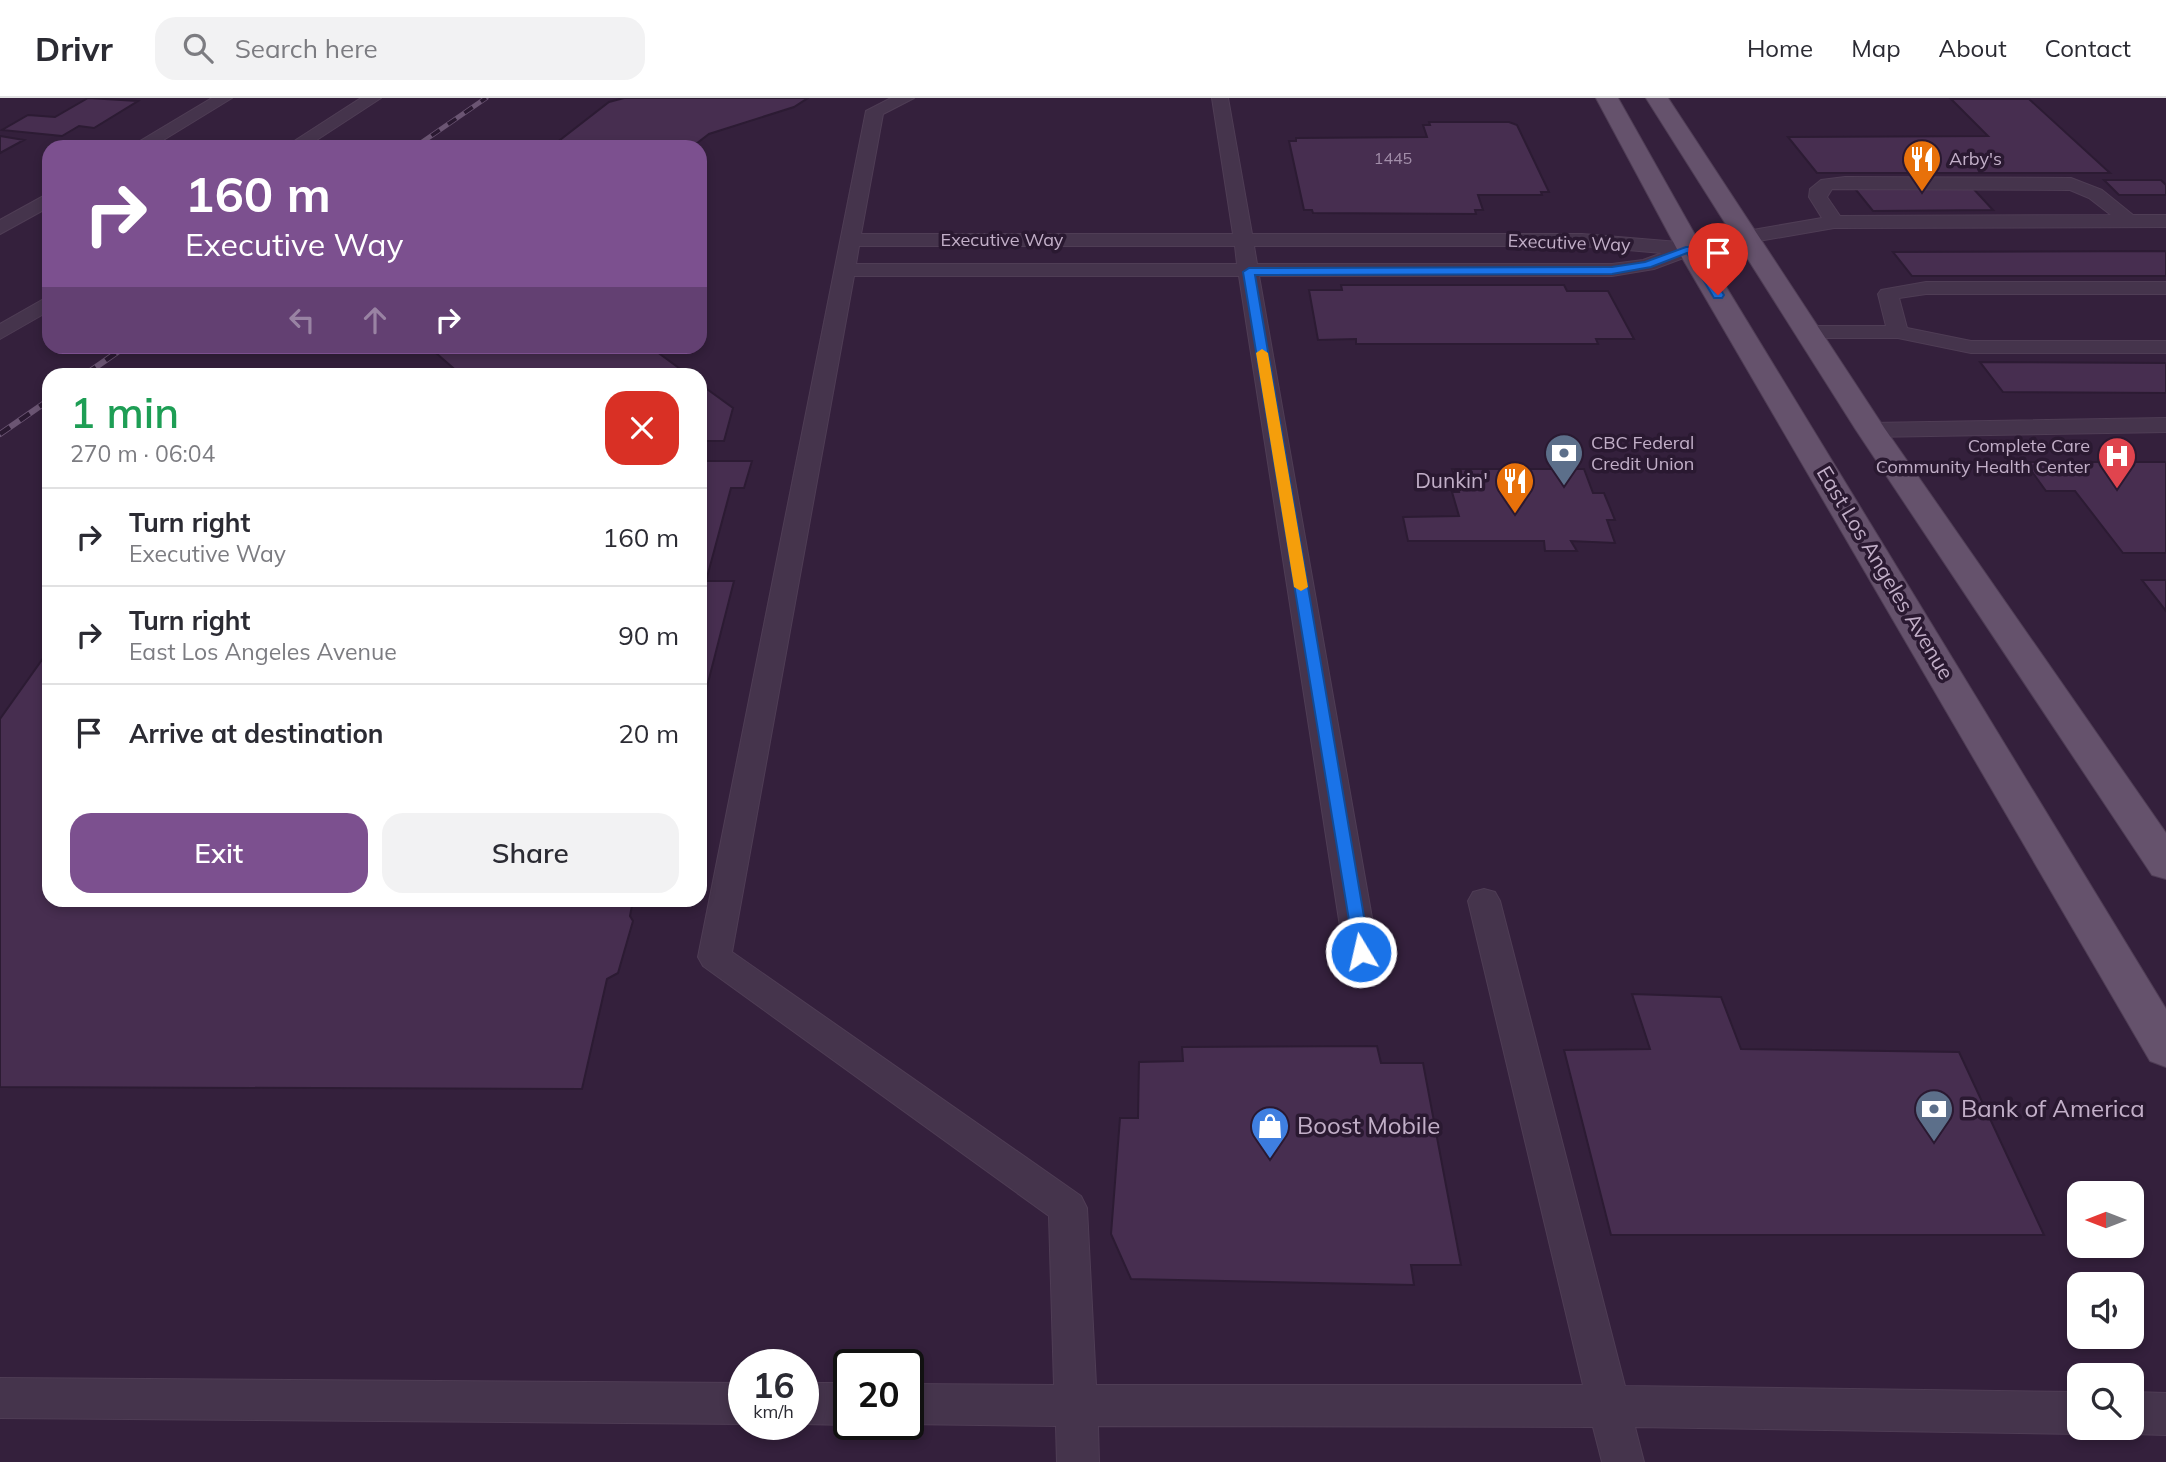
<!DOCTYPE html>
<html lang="en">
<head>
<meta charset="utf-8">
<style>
	:root { --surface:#fff; --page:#f2f2f3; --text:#2b2b33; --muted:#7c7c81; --line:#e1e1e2; --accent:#7c508f }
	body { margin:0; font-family:Mulish,sans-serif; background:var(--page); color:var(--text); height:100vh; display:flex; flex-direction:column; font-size:26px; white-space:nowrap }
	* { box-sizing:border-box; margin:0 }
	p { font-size:23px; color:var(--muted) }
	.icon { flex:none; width:38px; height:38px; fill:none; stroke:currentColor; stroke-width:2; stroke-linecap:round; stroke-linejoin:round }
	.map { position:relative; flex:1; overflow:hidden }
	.drawer { position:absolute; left:42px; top:270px; width:665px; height:539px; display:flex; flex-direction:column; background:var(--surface); border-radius:21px; box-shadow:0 4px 10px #0003 }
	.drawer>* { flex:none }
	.top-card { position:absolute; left:42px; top:42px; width:665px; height:214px; border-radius:21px; box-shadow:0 4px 10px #0003; background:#7c508f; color:#fff; overflow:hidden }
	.needle { width:46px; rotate:270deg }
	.controls { position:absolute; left:2067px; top:1083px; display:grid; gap:14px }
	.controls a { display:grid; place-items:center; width:77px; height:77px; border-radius:14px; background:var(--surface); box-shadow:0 4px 10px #0003; font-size:35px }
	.speed { position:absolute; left:728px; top:1251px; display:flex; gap:14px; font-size:35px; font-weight:700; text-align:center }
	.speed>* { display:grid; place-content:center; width:91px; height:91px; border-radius:50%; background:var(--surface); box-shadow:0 4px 10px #0003; line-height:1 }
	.speed small { font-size:18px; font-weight:400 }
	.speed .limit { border:4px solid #111; border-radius:10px; background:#fff; color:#111 }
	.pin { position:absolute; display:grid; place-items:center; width:60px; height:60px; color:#fff; margin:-72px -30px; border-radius:50% 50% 50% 0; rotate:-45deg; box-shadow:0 0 7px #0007 }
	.pin .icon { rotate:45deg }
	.me { position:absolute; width:77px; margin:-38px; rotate:351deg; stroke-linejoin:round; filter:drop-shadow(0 0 5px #0008) }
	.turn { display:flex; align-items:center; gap:24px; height:147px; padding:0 28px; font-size:32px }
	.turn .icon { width:91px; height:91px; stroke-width:2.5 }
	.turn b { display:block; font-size:49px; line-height:60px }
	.lanes { display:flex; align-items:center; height:66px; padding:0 28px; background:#0003; justify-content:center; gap:35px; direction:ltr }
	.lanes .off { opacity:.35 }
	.round { display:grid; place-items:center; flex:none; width:74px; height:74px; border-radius:21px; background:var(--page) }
	.head { display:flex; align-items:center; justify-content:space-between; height:119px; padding:0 28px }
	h1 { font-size:42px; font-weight:600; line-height:52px; color:#1e9e55 }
	.action { display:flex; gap:14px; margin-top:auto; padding:14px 28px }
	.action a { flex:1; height:80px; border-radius:21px; background:var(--accent); color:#fff; font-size:28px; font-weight:600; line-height:80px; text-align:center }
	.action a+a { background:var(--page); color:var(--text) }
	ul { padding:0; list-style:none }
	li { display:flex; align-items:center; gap:21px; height:98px; padding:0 28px; border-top:2px solid var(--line) }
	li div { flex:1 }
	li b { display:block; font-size:26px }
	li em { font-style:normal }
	header { display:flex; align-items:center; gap:42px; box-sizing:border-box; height:98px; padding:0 35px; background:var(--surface); border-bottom:2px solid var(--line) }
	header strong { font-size:33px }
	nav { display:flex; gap:38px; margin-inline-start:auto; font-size:24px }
	.search { width:490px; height:63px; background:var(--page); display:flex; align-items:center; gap:18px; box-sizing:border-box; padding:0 24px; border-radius:21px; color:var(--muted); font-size:26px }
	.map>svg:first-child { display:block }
	.building { fill:#472e50; stroke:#2c1b33; stroke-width:2 }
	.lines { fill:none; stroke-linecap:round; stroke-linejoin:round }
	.lane-casing { stroke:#4f3d55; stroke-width:2 }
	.primary-casing { stroke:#4f3d55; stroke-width:2 }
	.lane { fill:#45344c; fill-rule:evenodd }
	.primary { fill:#65526c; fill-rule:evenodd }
	.rail-far1-casing { stroke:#6b5573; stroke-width:5 }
	.rail-casing { stroke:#6b5573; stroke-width:6 }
	.rail-far1 { stroke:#2a1931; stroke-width:3.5; stroke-dasharray:10; stroke-linecap:butt }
	.rail { stroke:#2a1931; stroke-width:4.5; stroke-dasharray:12; stroke-linecap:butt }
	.route { fill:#1a73e8; stroke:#114b97; stroke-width:2 }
	.slow { fill:#f59e0b }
	.labels { text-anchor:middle; stroke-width:7; stroke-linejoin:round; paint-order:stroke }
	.far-number-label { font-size:16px; fill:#a28ea9 }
	.far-poi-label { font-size:18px; fill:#c2afc8; stroke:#2a1931; text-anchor:start }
	.far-street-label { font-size:18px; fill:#c2afc8; stroke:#2a1931 }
	.poi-label { font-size:21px; fill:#c2afc8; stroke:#2a1931; text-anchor:end }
	.street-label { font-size:21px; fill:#c2afc8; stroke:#2a1931 }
	.near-poi-label { font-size:24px; fill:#c2afc8; stroke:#2a1931; text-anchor:start }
</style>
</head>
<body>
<header>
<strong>Drivr</strong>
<div class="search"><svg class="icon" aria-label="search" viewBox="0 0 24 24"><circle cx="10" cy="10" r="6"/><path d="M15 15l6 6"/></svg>Search here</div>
<nav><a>Home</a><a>Map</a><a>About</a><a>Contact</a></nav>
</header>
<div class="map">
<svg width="2166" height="1364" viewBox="0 0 2166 1364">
	<rect width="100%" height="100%" fill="#34203c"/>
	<path class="building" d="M88 0 138 3 94 30 79 28 62 38 2 32 28 17 55 19Z
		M624 0H808L794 9 709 36 692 49H551L609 4Z
		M1951 1H2029L2110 75H1817L1788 39 1988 38Z
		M1429 24H1509L1517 27 1549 94H1541L1542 97H1478L1483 112H1475L1476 116 1313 115 1312 112H1304L1289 43H1296V40L1427 39 1423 27H1430Z
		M0 38 24 42 0 55Z
		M2104 82H2161L2166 87V97H2119Z
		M1969 86 1993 112 1873 113 1852 87Z
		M2166 153V178H1912L1893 154Z
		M1341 187H1564L1567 193H1608L1634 241H1596L1598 246H1356V241L1318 242 1309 192H1342Z
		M428 248H649L687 276H460Z
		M1980 264 2166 265V295L2003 294Z
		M700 286 733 310 724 343H700Z
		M700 363H752L744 390H731L706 483H734L700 616Z
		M2025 364H2166V455H2123L2075 393H2046Z
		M1452 371H1584L1593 395H1604L1615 422H1607L1615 445 1571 443 1577 453H1545L1544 443H1408L1403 419 1459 418 1452 394H1459Z
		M2142 482H2166V513Z
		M49 552V802H633L630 818 633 823 618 875 607 881 582 991 0 989V621Z
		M1632 896 1721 899 1741 951 1959 954 2044 1137H1611L1564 952 1650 951Z
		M1377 948 1381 965H1423L1461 1167H1411L1414 1187 1131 1181 1111 1136 1120 1020H1138L1139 964 1183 963 1182 949Z"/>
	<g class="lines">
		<defs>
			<path id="lane" d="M212 0H232L152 49H130Z
				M361 0H381L306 49H285Z
				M891 0H914L883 16 861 136H1233L1212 0H1228L1252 136H1582L1690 145 1700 151 1697 155 1654 171 1612 178H1259L1378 854 1373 863 1361 867 1349 863 1344 854 1239 178H854L732 854 1081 1098 1087 1110 1096 1287H1583L1468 803 1473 794 1484 791 1495 794 1500 803 1625 1288 2079 1294V1330H2093L2079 1336 1635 1329 1644 1364H1602L1593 1329 1098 1328 1099 1364H1057L1056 1328 905 1326H908V1286L1054 1287 1049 1118 703 868 698 859 866 13ZM859 148H1235L1237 166H856ZM1254 148H1582L1662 155 1643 162 1612 166H1257Z
				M1845 79 2071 80 2102 92 2133 117H2166V129L1834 130 1747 145 1737 139 1747 133 1822 120 1809 99 1810 91 1821 82ZM1832 91 2070 92 2089 100 2111 117 1840 118 1827 99Z
				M49 95V109L0 136V122Z
				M1926 184H2166V196H1926L1899 200 1907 230 1971 243H2166V255H1971L1898 240H1808L1797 234 1808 228H1886L1878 196 1881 192Z
				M49 198V213L0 241V226Z
				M2166 320V334L1871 339 1863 337 1859 332 1863 327 1871 325Z
				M0 1280 744 1285V1326L0 1320Z
				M803 1285H849V1327L803 1326Z
				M2132 1294 2166 1295V1337L2132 1336 2118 1330H2132Z"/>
			<path id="primary" d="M1596 0H1618L1703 151 2166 911V969L2150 963 1677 151Z
				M1646 0H1668L1885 331 2166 735V781L2152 777 1856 332Z"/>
		</defs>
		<use href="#lane" class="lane-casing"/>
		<use href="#primary" class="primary-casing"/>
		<use href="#lane" class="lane"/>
		<use href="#primary" class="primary"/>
		<defs>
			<path id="rail-far1" d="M415 49 486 0"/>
			<path id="rail" d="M86 276 126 248
				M0 336 49 302"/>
		</defs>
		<use href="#rail-far1" class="rail-far1-casing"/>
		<use href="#rail" class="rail-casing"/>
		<use href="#rail-far1" class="rail-far1"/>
		<use href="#rail" class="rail"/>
	</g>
	<path class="route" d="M1686 149H1694L1724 197 1722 200H1714L1687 155 1651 169 1612 176 1255 177 1370 854 1367 859H1355L1243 174 1249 170 1612 169 1645 164Z"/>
	<path class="slow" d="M1262 251 1268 255 1308 489 1301 493 1294 489 1256 255Z"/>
	<defs>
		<symbol id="restaurant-pin" viewBox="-11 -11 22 30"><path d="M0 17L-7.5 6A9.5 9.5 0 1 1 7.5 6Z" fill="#e8710a" stroke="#2a1931"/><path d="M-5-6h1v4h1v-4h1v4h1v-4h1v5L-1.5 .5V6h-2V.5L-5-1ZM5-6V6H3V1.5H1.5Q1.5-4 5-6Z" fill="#fff"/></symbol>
		<symbol id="bank-pin" viewBox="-11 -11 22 30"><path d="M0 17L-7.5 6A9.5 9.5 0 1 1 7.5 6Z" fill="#5c6f8a" stroke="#2a1931"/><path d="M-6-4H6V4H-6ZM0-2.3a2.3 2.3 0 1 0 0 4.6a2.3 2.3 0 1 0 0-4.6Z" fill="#fff"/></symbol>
		<symbol id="hospital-pin" viewBox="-11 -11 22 30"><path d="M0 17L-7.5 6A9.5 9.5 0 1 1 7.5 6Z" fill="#e0444e" stroke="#2a1931"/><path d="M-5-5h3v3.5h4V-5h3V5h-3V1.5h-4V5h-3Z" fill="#fff"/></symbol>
		<symbol id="shop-pin" viewBox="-11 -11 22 30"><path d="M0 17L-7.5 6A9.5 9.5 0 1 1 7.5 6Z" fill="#3f7fe0" stroke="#2a1931"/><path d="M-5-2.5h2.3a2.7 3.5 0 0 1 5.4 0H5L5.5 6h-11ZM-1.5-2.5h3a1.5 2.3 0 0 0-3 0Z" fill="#fff"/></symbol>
	</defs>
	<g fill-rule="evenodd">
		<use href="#restaurant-pin" x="1900" y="39" width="44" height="60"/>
		<use href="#bank-pin" x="1542" y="333" width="44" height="60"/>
		<use href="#hospital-pin" x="2095" y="336" width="44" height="60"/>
		<use href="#restaurant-pin" x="1493" y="361" width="44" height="60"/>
		<use href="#bank-pin" x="1912" y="989" width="44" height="60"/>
		<use href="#shop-pin" x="1248" y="1006" width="44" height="60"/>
	</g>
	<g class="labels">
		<g class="far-number-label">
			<text x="1393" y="66">1445</text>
		</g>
		<g class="far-poi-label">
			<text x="1949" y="67">Arby's</text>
			<text x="1591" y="351">CBC Federal<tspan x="1591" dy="21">Credit Union</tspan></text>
			<text x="2090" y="354" text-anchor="end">Complete Care<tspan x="2090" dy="21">Community Health Center</tspan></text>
		</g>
		<g class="far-street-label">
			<text x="1002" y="148">Executive Way</text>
			<text transform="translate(1569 145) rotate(2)" y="6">Executive Way</text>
		</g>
		<g class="poi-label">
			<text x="1488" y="390">Dunkin'</text>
		</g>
		<g class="street-label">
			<text transform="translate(1885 475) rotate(59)" y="7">East Los Angeles Avenue</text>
		</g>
		<g class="near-poi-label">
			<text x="1961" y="1019">Bank of America</text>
			<text x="1297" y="1036">Boost Mobile</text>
		</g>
	</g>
</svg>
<div class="controls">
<a><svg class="needle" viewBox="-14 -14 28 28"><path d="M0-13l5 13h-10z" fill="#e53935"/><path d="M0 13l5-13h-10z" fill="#7c7c81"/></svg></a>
<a><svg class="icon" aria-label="sound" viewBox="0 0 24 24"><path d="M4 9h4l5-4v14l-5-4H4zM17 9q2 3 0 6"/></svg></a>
<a><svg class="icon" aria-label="search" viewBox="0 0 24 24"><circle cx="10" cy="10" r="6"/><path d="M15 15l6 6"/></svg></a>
</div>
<div class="speed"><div>16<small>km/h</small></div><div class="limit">20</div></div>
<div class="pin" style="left:1718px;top:197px;background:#d93025"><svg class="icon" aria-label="arrive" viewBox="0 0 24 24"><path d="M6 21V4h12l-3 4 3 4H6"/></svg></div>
<svg class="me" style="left:1361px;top:854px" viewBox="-20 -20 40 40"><circle r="17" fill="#1a73e8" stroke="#fff" stroke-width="3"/><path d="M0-11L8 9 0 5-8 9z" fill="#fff"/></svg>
<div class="top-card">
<div class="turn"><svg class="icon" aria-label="right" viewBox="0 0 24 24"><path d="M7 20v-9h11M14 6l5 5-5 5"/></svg><div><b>160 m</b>Executive Way</div></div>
<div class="lanes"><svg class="icon off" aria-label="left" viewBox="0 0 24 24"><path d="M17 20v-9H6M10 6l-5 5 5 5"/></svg><svg class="icon off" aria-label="ahead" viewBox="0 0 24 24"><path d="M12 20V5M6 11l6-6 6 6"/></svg><svg class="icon" aria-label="right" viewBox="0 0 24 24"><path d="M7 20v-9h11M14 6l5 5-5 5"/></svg></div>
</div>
<section class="drawer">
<div class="head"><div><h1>1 min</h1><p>270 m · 06:04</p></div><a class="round" style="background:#d93025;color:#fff"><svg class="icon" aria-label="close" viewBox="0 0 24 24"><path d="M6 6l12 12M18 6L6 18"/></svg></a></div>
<ul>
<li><svg class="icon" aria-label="right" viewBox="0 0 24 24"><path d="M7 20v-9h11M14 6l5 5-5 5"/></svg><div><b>Turn right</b><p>Executive Way</p></div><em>160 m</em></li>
<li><svg class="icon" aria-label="right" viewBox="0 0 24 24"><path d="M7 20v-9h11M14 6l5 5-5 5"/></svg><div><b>Turn right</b><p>East Los Angeles Avenue</p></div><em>90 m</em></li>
<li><svg class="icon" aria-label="arrive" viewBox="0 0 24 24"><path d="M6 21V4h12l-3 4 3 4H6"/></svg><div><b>Arrive at destination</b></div><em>20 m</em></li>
</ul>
<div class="action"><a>Exit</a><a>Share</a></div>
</section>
</div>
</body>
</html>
